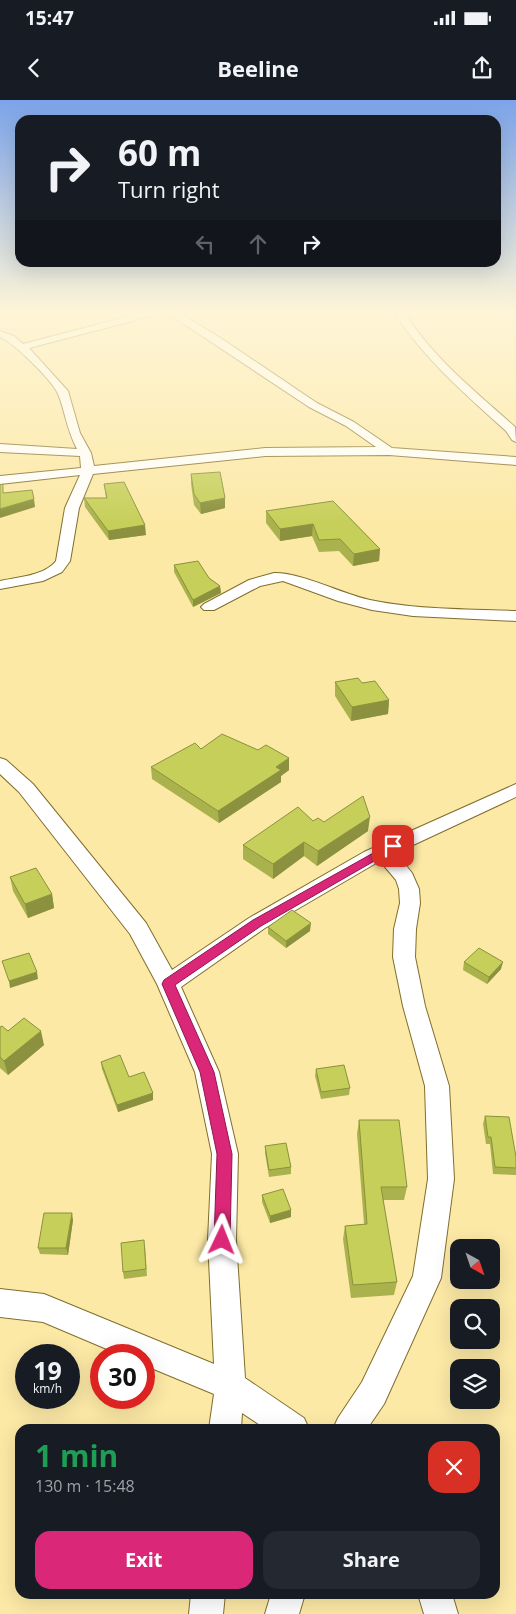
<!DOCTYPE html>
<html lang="en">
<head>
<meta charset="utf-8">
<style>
	:root { --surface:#171b24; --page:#242831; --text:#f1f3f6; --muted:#9ea1a6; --accent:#db2777 }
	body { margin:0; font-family:"Open Sans",sans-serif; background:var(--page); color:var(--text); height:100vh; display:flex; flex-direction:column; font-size:19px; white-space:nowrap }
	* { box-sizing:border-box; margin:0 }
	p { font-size:16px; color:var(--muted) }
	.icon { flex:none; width:28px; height:28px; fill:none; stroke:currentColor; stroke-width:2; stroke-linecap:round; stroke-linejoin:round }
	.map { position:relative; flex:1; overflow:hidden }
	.panel { position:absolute; left:15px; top:1324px; width:485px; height:175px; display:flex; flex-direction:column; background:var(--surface); border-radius:15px; box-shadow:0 5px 20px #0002 }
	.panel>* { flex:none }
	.hud { position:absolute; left:15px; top:15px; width:486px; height:152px; border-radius:15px; box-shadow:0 5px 20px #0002; background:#171b24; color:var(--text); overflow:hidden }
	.needle { width:32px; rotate:140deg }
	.tools { position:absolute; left:450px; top:1139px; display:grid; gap:10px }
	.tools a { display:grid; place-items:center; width:50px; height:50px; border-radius:10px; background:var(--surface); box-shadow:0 5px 20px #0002; font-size:25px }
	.speed { position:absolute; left:15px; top:1244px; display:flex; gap:10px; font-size:25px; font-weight:700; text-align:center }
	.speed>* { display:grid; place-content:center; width:65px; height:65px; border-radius:50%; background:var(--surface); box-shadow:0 5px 20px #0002; line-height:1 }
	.speed small { font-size:12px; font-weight:400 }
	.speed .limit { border:8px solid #d22; background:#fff; color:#111 }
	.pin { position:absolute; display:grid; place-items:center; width:42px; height:42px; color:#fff; margin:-21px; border-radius:10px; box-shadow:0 2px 8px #0006 }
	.me { position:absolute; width:55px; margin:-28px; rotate:2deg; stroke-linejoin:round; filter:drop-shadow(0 0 4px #0008) }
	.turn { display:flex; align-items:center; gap:18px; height:105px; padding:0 20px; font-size:22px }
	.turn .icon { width:65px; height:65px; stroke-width:2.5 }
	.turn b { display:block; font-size:35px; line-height:42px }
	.lanes { display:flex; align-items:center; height:48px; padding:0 20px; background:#0003; justify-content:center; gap:25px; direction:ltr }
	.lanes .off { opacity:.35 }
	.round { display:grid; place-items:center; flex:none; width:52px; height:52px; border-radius:15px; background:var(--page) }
	.overview { display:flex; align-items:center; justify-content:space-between; height:85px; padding:0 20px }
	h1 { font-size:30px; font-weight:700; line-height:38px; color:#1e9e55 }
	.action { display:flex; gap:10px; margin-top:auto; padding:10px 20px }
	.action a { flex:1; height:58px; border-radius:15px; background:var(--accent); color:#fff; font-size:20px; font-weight:700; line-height:58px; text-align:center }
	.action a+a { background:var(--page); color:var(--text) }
	.status { display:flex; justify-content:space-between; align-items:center; height:35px; padding:0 25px; background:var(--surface); direction:ltr }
	.status svg { height:14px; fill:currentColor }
	header { display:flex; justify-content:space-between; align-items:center; height:65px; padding:0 20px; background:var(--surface); font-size:22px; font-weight:700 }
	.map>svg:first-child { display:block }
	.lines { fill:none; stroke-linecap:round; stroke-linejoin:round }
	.minor-casing { stroke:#816e2d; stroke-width:2 }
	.minor { fill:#fff; fill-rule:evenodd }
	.wall { fill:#aab24d }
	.shaded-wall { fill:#8b913e }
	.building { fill:#c6cf59; stroke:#8b913e }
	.route { fill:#db2777; stroke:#8e194d }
</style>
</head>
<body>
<div class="status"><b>15:47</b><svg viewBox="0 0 49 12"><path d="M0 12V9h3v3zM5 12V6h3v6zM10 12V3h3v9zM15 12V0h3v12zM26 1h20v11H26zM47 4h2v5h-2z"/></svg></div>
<header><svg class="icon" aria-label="back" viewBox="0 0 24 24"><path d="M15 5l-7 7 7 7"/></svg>Beeline<svg class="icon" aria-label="share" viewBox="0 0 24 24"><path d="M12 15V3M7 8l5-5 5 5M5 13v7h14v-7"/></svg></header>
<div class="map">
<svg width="516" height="1514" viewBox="0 0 516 1514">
	<rect width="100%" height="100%" fill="#fce9a6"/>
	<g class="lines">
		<defs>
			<path id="minor" d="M145 212H161L159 214 29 248 68 291 80 333 91 353 94 366 265 348 376 347 346 326 309 307 166 212H178L222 239 317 303 354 322 392 348 516 357V365L389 355 265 356 93 374 79 408 70 461 62 472 43 481 0 489V481C18 477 44 476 56 461L65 408 80 375 0 384V376L81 368 80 356 0 352V344L77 349C66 328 66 314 58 294 53 281 13 242 0 237V231L14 236 23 244Z
				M394 212H404C433 258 475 291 515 327L516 342 512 340 506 331C465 294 424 259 394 212Z
				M274 473C300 472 342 494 370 500 418 510 468 509 516 511V521L413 516 372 510 338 501 283 481 260 486 214 510H204L201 507 204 504 249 480Z
				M0 658 6 660 33 684 146 823 172 870 249 818 364 752 516 684V697L396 753 412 773 419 789 420 803 416 829 415 857 425 906 449 986 454 1079 441 1178 384 1304 367 1329H333L338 1318 362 1282 413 1176 428 1079 425 986 403 906 393 857 394 829 400 803 399 789 396 780 380 761 378 762 265 828 181 887 219 972 238 1054 236 1140 245 1278 304 1318 309 1329H266L242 1313 241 1329H209L214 1294 144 1265V1255H121L43 1222 0 1217V1189L44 1194 214 1264 208 1140 212 1054 195 972 157 884 130 834 19 692 0 674Z
				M191 1494H225L223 1514H189Z
				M271 1494H305L299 1514H265Z
				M418 1494H452L458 1514H424Z"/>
		</defs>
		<use href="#minor" class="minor-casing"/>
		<use href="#minor" class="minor"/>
	</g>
	<path class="wall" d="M191 374 225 408 201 414 194 405 191 384Z
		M104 384 146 435 109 440 85 407 84 398H106Z
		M333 401 380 449 379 461 353 466 339 451 319 452 312 436 280 441 266 423V411Z
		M174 465 209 478 220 486 221 493 193 507 174 472Z
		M335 582 362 583 389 600 388 614 351 621 335 596Z
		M201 649 289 670 281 676V682L219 723 152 679 151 667Z
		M313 721 324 722 368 731 317 766 304 756 273 779 243 759V745Z
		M10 777 52 794 54 808 28 818 13 791Z
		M268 827 310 831 286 848 268 834Z
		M464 862 501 869 487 884 463 870Z
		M0 927 44 945 8 975 0 968Z
		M101 962 129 977 153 993V1000L118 1012 102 969Z
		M316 969 350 988 349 995 321 999 315 976Z
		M485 1016 516 1057V1075L493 1074 490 1044H486L483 1024Z
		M359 1020 407 1087 404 1100H383L397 1182 394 1195 351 1198 343 1139 345 1126 364 1124 357 1034Z
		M265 1046 291 1067V1074L269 1077 265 1053Z
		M262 1095 291 1110V1117L270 1123 262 1102Z
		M73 1120 68 1155 40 1154 38 1148Z
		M145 1146 147 1176 124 1179 123 1172Z"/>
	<path class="shaded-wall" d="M225 398V408L201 414 200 403Z
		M34 399 35 407 0 418V409Z
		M313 424 312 436 280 441V429Z
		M145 425 146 435 109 440 108 431Z
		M380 449 379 461 353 466 354 454Z
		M220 486 221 493 193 507V500Z
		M389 600 388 614 351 621 352 607Z
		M289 658V670L281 676V682L219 723 218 711 276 667Z
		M370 717 368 731 317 766 318 751Z
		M304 742V756L273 779V764Z
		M52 794 54 808 28 818 25 804Z
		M311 823 310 831 286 848V841Z
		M503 862 501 869 487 884 489 877Z
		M37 872 38 879 10 888 9 881Z
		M41 931 44 945 8 975 4 961Z
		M153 993V1000L118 1012 117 1005Z
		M291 1110V1117L270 1123V1116Z
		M72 1113 73 1120 68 1155 66 1148Z"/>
	<path class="building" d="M220 372 225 398 200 403 194 394 191 374Z
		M124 382 145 425 108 431 84 398H107L104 384Z
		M3 384V393L32 390 34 399 0 409V385Z
		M333 401 380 449 354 454 340 439 319 440 313 424 280 429 266 411Z
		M198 461 209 478 220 486 193 500 174 465Z
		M358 578 362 583 375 581 389 600 352 607 335 582Z
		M222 634 258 650 266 645 289 658 276 667 281 670 218 711 151 667 195 643 201 649Z
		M363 696 370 717 318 751 304 742 273 764 243 745 298 707 313 721 318 718 324 722Z
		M36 768 52 794 25 804 10 777Z
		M292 810 311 823 286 841 268 827Z
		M479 848 503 862 489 877 464 862Z
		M29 853 37 872 9 881 2 861Z
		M24 918 41 931 4 961 0 957V927L2 926 8 931Z
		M120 955 129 977 144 972 153 993 117 1005 101 962Z
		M344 965 350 988 321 992 316 969Z
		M485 1016 509 1017 516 1057V1068L495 1067 491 1037H488Z
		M359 1020H399L407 1087H381L397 1182 353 1185 345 1126 367 1124Z
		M286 1043 291 1067 269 1070 265 1046Z
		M283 1089 291 1110 270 1116 262 1095Z
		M44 1113H72L66 1148H38Z
		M144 1140 146 1169 123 1172 121 1143Z"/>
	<linearGradient id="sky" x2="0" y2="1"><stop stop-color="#7ca4ea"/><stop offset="0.5" stop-color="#fef5d7"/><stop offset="1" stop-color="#fef5d7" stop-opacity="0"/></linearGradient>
	<rect width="516" height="424" fill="url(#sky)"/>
	<path class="route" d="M393 742 399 746 397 748 261 826 175 885 214 972 232 1054 230 1140 228 1145 222 1148 217 1145 214 1140 217 1054 200 972 162 884 164 880 253 820Z"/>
</svg>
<div class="tools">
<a><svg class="needle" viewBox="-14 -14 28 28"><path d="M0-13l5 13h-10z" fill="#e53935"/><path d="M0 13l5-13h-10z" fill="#9ea1a6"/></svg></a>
<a><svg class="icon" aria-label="search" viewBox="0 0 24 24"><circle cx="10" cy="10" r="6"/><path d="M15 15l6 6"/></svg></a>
<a><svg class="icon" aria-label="layers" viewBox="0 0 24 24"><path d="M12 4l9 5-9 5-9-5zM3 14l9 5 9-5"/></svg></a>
</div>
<div class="speed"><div>19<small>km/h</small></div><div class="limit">30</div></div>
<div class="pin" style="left:393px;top:746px;background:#d93025"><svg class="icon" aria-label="arrive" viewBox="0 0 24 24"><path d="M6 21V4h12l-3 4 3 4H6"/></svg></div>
<svg class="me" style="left:222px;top:1140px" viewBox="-20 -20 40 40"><path d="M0-17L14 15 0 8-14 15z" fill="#db2777" stroke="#fff" stroke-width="4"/></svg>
<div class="hud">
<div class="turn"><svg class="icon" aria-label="right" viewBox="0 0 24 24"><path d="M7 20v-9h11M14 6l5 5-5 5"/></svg><div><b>60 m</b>Turn right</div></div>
<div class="lanes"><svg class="icon off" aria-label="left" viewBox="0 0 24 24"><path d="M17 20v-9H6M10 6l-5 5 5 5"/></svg><svg class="icon off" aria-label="ahead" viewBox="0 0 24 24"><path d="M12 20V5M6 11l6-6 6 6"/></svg><svg class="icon" aria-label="right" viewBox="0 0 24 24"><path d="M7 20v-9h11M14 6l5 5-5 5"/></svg></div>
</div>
<section class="panel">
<div class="overview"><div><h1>1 min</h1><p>130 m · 15:48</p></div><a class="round" style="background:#d93025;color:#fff"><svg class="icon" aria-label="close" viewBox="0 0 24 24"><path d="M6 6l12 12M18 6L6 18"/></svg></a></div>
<div class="action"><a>Exit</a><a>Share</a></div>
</section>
</div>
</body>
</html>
